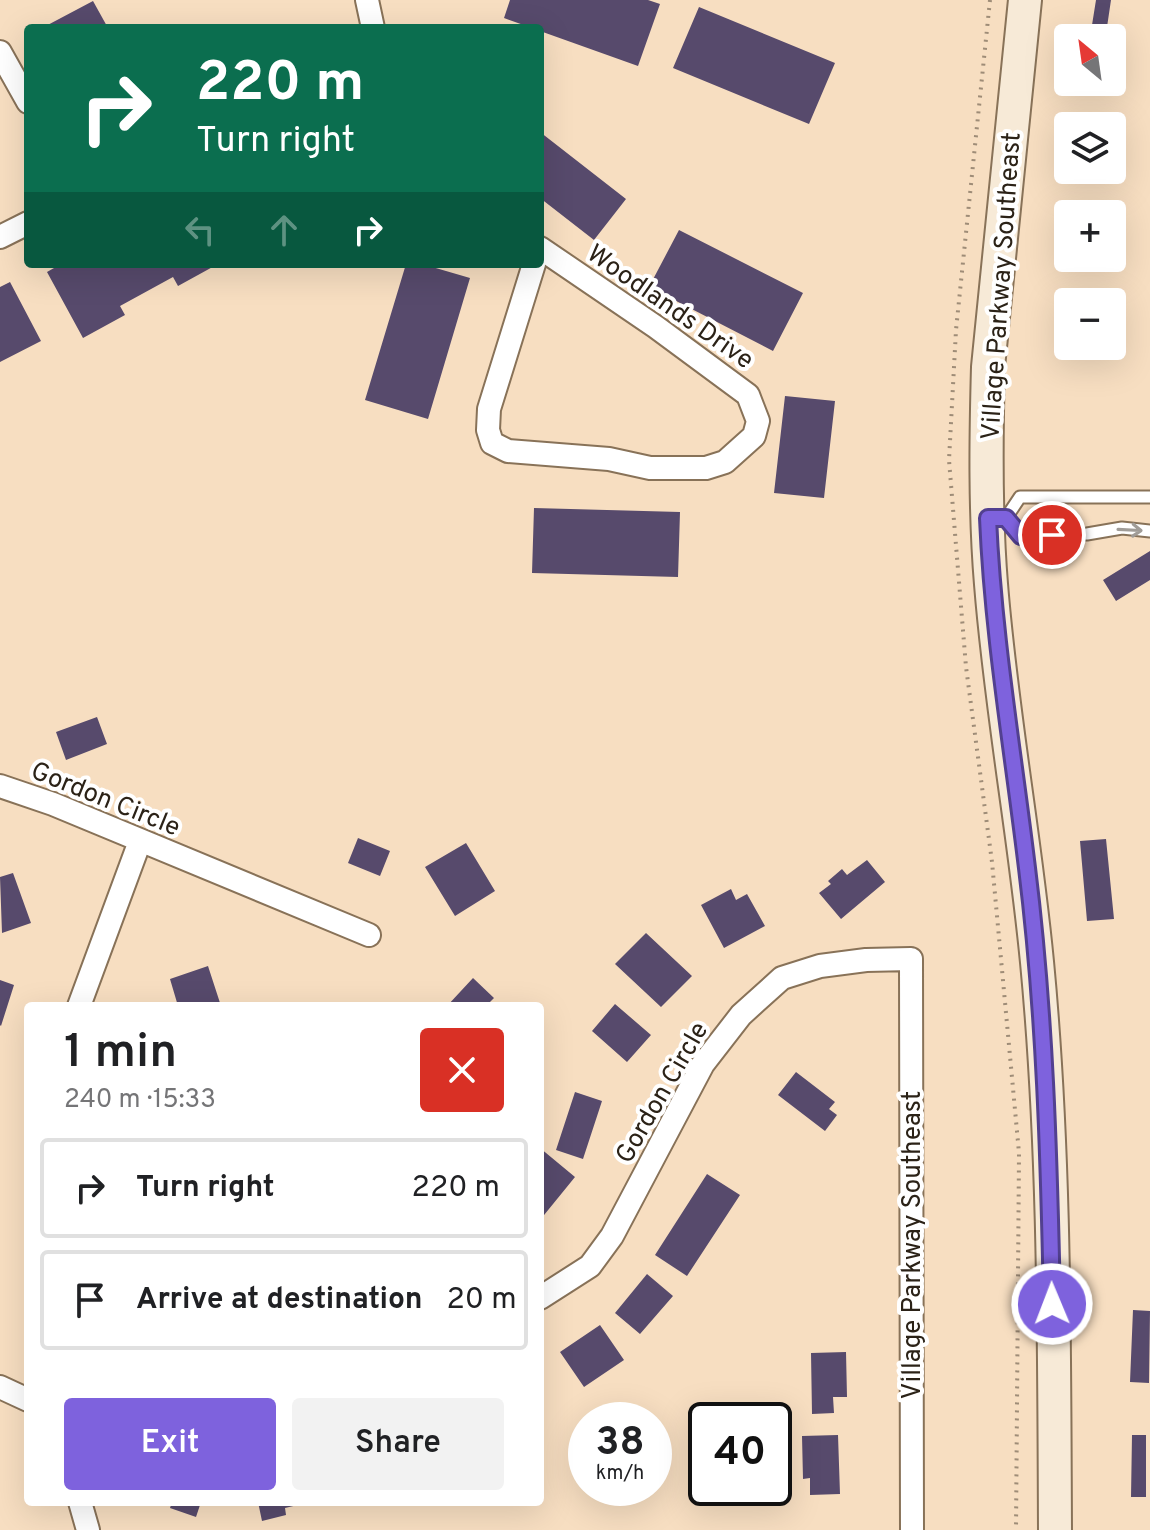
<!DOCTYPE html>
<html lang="en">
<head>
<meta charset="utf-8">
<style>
	:root { --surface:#fff; --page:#f2f2f2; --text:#202124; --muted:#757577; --line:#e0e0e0; --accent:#7e62dd }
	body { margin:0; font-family:Overpass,sans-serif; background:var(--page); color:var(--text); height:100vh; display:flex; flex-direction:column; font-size:30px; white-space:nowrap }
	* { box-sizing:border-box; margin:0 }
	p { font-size:26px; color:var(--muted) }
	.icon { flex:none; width:44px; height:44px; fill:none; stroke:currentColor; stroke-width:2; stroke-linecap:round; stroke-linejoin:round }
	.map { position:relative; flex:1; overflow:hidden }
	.drawer { position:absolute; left:24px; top:1002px; width:520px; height:504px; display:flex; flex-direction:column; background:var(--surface); border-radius:8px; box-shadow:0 8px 32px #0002 }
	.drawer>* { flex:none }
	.top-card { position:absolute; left:24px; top:24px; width:520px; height:244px; border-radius:8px; box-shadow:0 8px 32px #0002; background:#0b6e4f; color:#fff; overflow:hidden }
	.needle { width:52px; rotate:331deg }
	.tools { position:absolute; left:1054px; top:24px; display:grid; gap:16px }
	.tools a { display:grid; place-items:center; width:72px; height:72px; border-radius:8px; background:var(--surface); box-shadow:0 8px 32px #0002; font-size:40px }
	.speed { position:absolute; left:568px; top:1402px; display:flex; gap:16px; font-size:40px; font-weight:700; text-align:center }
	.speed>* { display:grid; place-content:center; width:104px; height:104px; border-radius:50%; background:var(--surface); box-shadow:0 8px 32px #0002; line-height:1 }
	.speed small { font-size:20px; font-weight:400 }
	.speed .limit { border:4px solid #111; border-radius:12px; background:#fff; color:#111 }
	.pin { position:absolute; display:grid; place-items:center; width:68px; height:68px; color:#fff; margin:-34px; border:4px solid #fff; border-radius:50%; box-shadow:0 2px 8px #0007 }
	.me { position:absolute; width:88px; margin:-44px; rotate:359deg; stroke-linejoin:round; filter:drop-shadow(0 0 6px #0008) }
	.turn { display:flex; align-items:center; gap:28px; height:168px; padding:0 40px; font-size:36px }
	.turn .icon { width:104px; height:104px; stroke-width:2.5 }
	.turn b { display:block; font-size:56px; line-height:68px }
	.lanes { display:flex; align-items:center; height:76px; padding:0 40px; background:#0003; justify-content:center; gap:40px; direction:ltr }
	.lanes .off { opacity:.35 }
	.round { display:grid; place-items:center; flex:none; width:84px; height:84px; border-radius:8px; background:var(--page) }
	.head { display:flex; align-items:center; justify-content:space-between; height:136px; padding:0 40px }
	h1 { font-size:48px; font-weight:600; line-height:60px }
	.button { display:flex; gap:16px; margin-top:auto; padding:16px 40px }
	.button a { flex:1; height:92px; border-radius:8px; background:var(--accent); color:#fff; font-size:32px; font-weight:600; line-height:92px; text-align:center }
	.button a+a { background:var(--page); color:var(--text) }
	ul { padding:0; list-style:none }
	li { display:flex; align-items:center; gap:24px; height:100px; margin:0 16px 12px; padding:0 24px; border:4px solid var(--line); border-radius:8px }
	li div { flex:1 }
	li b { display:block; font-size:30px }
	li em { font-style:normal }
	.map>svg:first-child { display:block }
	.building { fill:#574a6c }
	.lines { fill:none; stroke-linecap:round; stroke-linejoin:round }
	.lane-casing { stroke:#887258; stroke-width:15 }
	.street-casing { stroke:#887258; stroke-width:26 }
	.secondary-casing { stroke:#887258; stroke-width:36 }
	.path { stroke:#9e8c77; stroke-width:4; stroke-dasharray:2 6; stroke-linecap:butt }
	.lane { stroke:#fff; stroke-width:11 }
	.street { stroke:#fff; stroke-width:22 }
	.secondary { stroke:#f7ead7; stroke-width:32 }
	.oneway { stroke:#a09c97 }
	.route-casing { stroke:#524090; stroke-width:20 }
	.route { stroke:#7e62dd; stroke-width:14 }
	.labels { text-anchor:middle; stroke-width:8; stroke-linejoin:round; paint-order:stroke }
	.street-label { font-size:26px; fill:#2b2217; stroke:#fff }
</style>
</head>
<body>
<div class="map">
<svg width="1150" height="1530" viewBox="0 0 1150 1530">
	<rect width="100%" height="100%" fill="#f7dec1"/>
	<path class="building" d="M510 0H648L660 4 638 66 540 31V28H532L504 18Z
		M1096 0H1111L1107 27 1092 25Z
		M93 1 108 28H42Z
		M699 7 835 63 809 124 673 68Z
		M540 132 626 199 594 240 540 198Z
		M679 230 803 293 773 351 649 287Z
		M61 264H218L178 286 173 277 120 306 125 315 83 338 47 272Z
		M406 264H422L470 278 428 419 365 400Z
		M10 282 41 341 0 362V287Z
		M785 396 835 401 824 498 774 493Z
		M534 508 680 512 678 577 532 573Z
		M1150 551V580L1116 601 1103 580Z
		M97 717 107 744 66 760 56 732Z
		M358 838 390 851 380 876 348 863Z
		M1106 839 1114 919 1087 921 1080 841Z
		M466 843 495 891 455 916 425 867Z
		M867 860 885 882 841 919 819 893 831 884 828 881 842 869 847 875Z
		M13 873 31 923 2 933 0 877Z
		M731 889 736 900 747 894 765 926 724 948 701 905Z
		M646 933 692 976 661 1007 615 964Z
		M208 966 221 1006H205L204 1002 193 1006H178L170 979Z
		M473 978 494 998 486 1006H447Z
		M0 980 14 985 1 1026 0 1025Z
		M615 1004 651 1035 627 1062 592 1031Z
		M796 1072 835 1102 829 1109 837 1115 825 1131 778 1095Z
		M575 1092 602 1101 583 1159 556 1150Z
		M540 1148 575 1177 540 1220Z
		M707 1174 740 1195 687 1276 655 1255Z
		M647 1274 673 1296 640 1334 615 1313Z
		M1133 1310 1150 1311 1149 1383 1130 1382Z
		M600 1325 624 1360 584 1387 560 1352Z
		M846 1352 847 1397H833L834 1413 812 1414 811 1353Z
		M838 1435 840 1494 810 1495V1478L803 1479 802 1436Z
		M1132 1435H1146V1497H1131Z
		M172 1502H201L196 1517 170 1508Z
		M258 1502H306V1503L285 1508 286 1515 262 1521Z"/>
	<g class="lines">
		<defs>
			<path id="lane" d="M992 518H1006L1021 536 1087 534 1122 528 1150 531
				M1006 518 1020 497H1150"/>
			<path id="street" d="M367 0 373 28
				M0 52 28 102
				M0 237 28 223
				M534 264 489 409 488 430 492 443 508 451 609 459 650 468H706L725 462 754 436 758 421 748 395 656 327 540 248
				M0 786 53 804 369 935
				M79 1006 140 841
				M540 1298 590 1266 612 1236 703 1064 741 1015 782 978 820 966 866 960 911 959 912 1530
				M0 1387 28 1400
				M80 1502 88 1530"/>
			<path id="secondary" d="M1025 0 988 367C986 439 985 512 991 584 1001 711 1025 836 1037 962 1055 1150 1054 1341 1055 1530"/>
		</defs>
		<use href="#lane" class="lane-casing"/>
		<use href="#street" class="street-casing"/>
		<use href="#secondary" class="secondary-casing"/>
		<path class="path" d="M990 0 956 330 949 460 966 667 992 862 1019 1153 1016 1530"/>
		<use href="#lane" class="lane"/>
		<use href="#street" class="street"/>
		<use href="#secondary" class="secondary"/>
	</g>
	<defs><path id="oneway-shaft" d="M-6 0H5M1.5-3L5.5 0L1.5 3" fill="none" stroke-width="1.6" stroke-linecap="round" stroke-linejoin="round" transform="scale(2)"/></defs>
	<use class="oneway" href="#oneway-shaft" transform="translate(1130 530) rotate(3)"/>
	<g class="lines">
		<defs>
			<path id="route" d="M1052 535 1021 536 1006 518H988C993 636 1013 751 1027 868 1045 1012 1049 1158 1052 1304"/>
		</defs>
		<use href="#route" class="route-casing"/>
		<use href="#route" class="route"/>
	</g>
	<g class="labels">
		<g class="street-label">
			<text transform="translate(1000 286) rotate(-86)" y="9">Village Parkway Southeast</text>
			<text transform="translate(671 306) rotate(35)" y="9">Woodlands Drive</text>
			<text transform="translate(106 798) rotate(22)" y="9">Gordon Circle</text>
			<text transform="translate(661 1092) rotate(-60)" y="9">Gordon Circle</text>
			<text transform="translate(911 1245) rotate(-90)" y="9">Village Parkway Southeast</text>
		</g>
	</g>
</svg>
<div class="tools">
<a><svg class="needle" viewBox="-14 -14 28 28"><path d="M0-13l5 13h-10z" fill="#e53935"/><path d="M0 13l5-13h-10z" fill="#757577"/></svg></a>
<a><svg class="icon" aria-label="layers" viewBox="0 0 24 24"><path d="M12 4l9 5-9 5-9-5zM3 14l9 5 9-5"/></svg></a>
<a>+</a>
<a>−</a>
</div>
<div class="speed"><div>38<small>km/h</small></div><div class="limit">40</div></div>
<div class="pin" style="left:1052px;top:535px;background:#d93025"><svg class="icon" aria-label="arrive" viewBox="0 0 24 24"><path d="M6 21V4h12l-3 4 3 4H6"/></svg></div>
<svg class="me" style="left:1052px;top:1304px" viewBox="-20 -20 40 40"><circle r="17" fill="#7e62dd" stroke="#fff" stroke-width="3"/><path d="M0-11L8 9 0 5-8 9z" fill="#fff"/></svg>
<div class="top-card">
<div class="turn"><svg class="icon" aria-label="right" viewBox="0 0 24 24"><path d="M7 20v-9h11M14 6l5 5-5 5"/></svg><div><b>220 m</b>Turn right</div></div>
<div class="lanes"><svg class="icon off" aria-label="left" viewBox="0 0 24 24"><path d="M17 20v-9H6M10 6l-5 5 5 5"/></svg><svg class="icon off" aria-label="ahead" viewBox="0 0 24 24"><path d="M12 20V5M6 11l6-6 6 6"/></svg><svg class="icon" aria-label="right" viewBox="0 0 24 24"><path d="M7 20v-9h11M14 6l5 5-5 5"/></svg></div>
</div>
<section class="drawer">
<div class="head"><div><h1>1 min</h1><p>240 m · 15:33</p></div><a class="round" style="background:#d93025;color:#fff"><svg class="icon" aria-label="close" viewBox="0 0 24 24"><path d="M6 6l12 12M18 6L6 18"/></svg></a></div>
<ul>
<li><svg class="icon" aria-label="right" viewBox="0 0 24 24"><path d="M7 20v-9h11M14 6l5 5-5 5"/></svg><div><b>Turn right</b></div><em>220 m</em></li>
<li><svg class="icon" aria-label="arrive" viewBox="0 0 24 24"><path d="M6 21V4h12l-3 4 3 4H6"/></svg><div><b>Arrive at destination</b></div><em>20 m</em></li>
</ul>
<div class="button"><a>Exit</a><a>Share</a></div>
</section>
</div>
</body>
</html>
